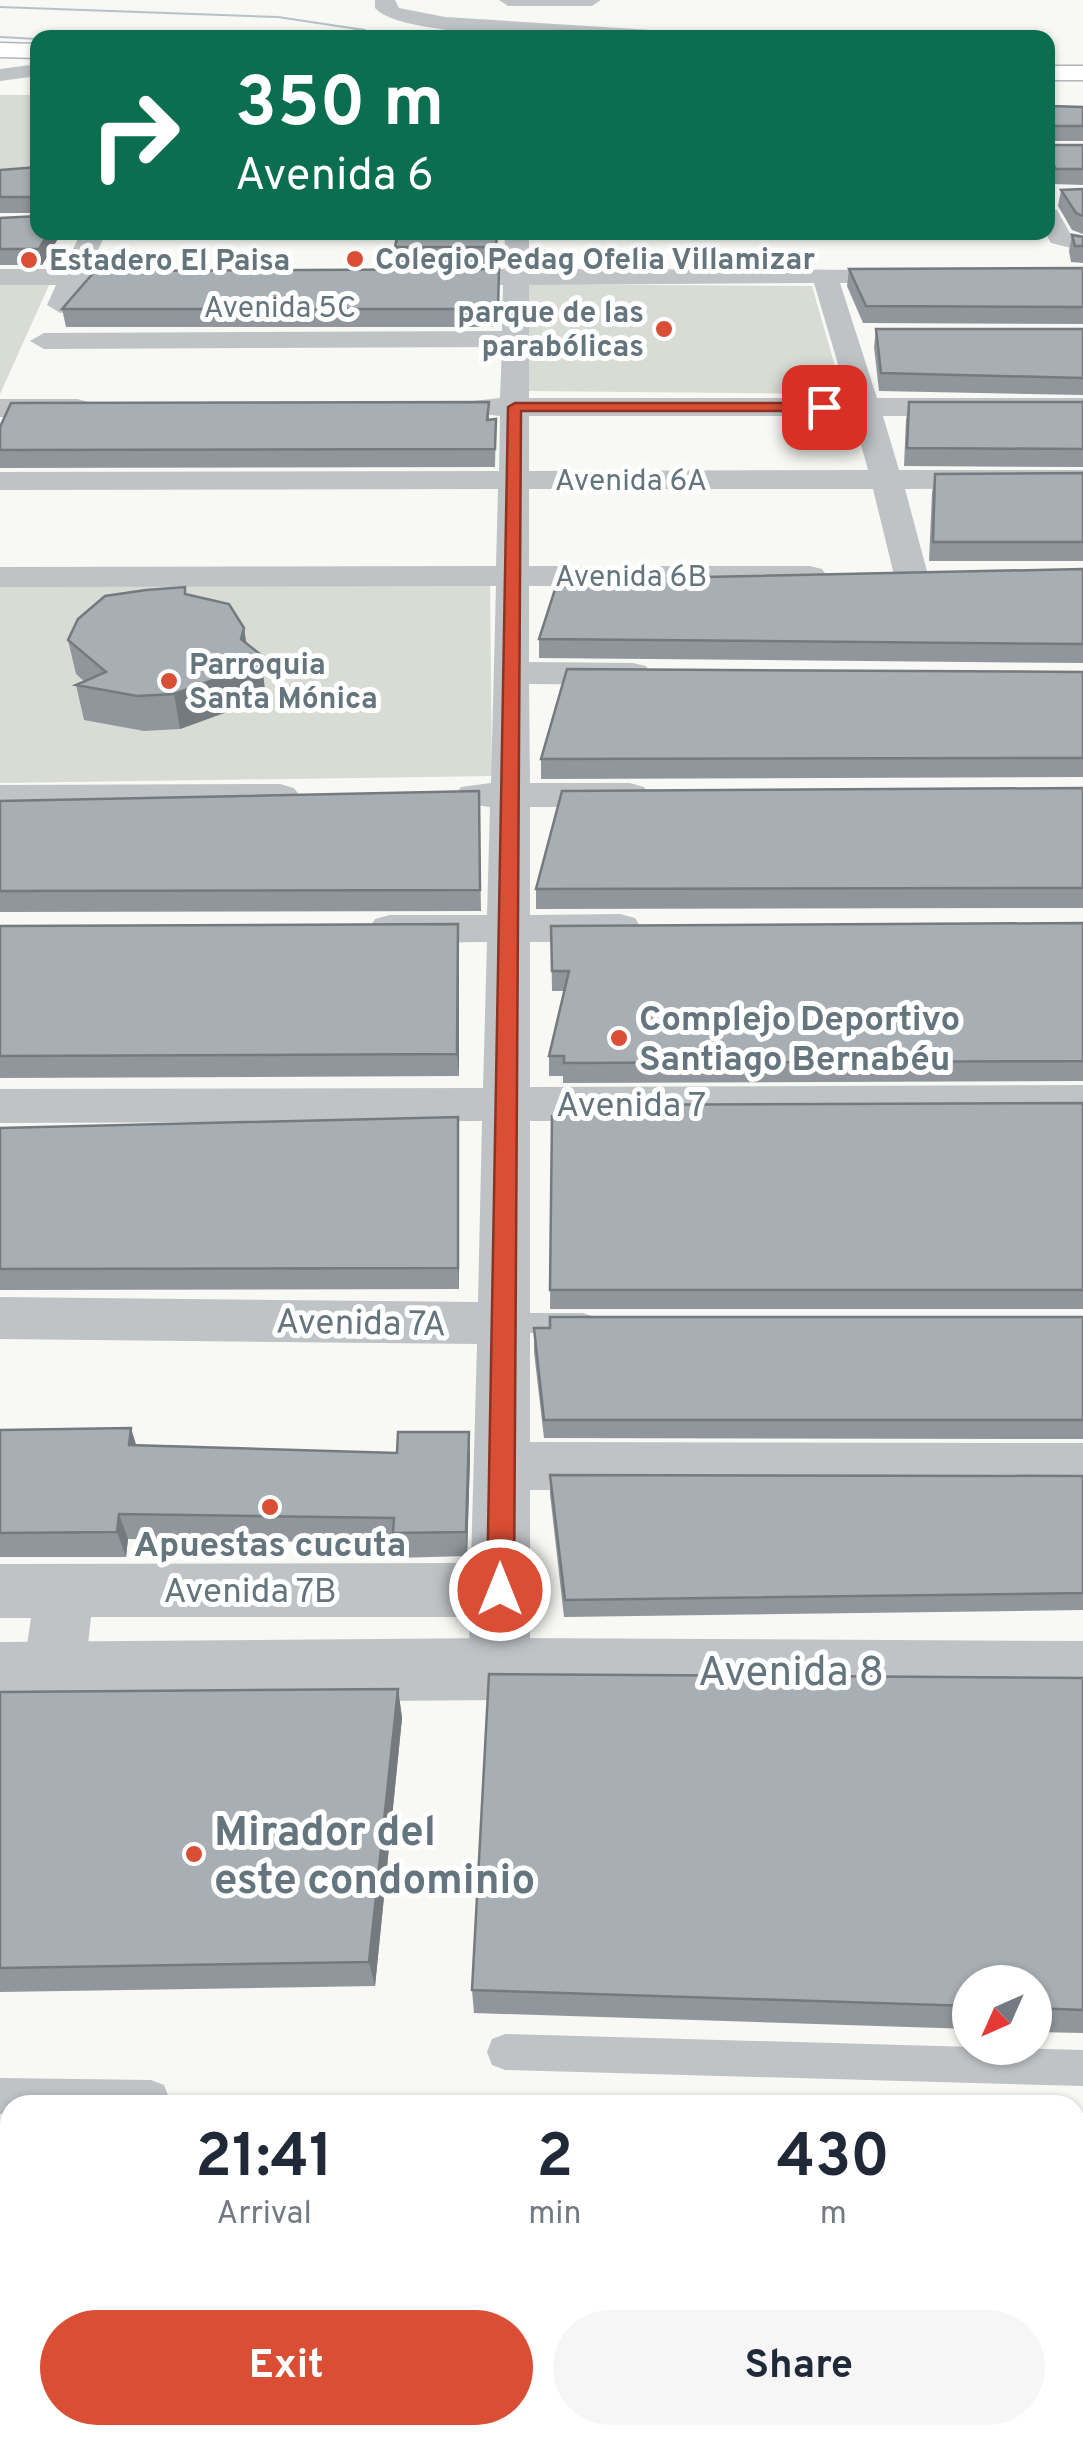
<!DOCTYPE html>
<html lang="en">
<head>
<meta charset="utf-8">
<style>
	:root { --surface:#fff; --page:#f6f6f7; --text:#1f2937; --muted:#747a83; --accent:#d94e34 }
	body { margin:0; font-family:Overpass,sans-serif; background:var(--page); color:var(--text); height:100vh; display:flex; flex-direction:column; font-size:38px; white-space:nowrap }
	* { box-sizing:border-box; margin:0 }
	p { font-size:32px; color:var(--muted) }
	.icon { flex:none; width:55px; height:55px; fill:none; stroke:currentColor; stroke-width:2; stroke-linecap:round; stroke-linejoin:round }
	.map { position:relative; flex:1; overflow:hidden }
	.details { position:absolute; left:0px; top:2095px; width:1085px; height:350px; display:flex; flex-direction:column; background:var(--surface); border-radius:30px 30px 0 0; box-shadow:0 2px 8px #0004 }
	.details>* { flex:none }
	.hud { position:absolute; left:30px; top:30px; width:1025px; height:210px; border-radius:20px; box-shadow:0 2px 8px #0004; background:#0b6e4f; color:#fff; overflow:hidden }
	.needle { width:65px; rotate:225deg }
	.tools { position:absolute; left:952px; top:1965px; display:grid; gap:20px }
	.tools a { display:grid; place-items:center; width:100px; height:100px; border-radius:50%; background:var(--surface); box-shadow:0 2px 8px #0004; font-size:50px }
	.pin { position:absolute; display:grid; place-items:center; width:85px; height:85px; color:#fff; margin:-42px; border-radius:20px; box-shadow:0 5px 15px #0006 }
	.me { position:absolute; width:110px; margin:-55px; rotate:0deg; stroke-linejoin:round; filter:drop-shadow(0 0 8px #0008) }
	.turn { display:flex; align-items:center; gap:35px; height:210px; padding:0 40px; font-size:45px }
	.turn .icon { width:130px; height:130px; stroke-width:2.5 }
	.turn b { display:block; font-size:70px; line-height:85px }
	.eta { display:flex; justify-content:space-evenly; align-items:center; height:170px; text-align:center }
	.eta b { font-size:60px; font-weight:700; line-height:70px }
	.primary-button { display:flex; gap:20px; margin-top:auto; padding:20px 40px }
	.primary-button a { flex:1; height:115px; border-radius:60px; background:var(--accent); color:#fff; font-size:40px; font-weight:700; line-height:115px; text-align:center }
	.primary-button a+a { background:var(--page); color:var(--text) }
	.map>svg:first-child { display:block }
	.green { fill:#d8dcd5 }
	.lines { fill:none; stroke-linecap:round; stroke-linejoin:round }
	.stream { fill:#b6c3c6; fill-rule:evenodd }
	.primary-casing { stroke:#b0b6b9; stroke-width:3 }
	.service { fill:#bfc3c6; fill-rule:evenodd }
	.minor { fill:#bfc3c6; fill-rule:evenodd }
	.tertiary { fill:#bfc3c6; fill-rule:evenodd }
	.primary { fill:#fff; fill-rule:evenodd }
	.wall { fill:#90969b }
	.shaded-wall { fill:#757a7e }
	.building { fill:#a7afb4; stroke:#757a7e; stroke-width:2.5 }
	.route { fill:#d94e34; stroke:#8d3322; stroke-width:2.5 }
	.poi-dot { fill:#d94e34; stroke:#fff; stroke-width:4 }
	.labels { text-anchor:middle; stroke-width:10; stroke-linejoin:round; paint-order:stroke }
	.far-poi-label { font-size:30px; font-weight:bold; fill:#65757e; stroke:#fff; text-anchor:start }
	.far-street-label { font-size:30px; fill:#65757e; stroke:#fff }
	.poi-label { font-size:35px; font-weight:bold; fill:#65757e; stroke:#fff; text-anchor:start }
	.street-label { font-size:35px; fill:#65757e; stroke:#fff }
	.near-street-label { font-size:42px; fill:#65757e; stroke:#fff }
	.near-poi-label { font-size:42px; font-weight:bold; fill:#65757e; stroke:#fff; text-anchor:start }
</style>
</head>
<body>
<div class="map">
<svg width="1083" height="2445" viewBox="0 0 1083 2445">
	<rect width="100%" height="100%" fill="#f8f8f5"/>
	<path class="green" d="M0 95H37V171H0Z
		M0 283H50L0 394Z
		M528 284 812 286 843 394 526 391Z
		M0 579 490 581 492 776 0 783Z"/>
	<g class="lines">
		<path class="stream" d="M0 6 278 16 365 29 375 38H370L363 31 278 18 0 8Z
			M0 36 38 38V40L0 38Z"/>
		<defs>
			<path id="primary" d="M0 43 38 44V58L0 57Z
				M1048 66H1083V80H1048Z"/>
		</defs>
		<use href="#primary" class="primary-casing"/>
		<path class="service" d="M504 1313H583L592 1316 596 1323 592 1330 583 1333H504L495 1330 491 1323 495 1316Z
			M505 2034 1083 2050V2086L505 2070 492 2065 487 2052 492 2039Z
			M0 2078 151 2080 164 2085 169 2098 166 2105H10V2114H0Z"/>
		<path class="minor" d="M499 0H601L592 6H508Z
			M38 64V76L0 81V69Z
			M1048 208 1057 210 1070 233 1083 235V251L1051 243 1045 232Z
			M81 232H106L90 269H158L171 277 158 285H82L69 311 60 313 47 305 56 285H0V269H64Z
			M505 232H529V269L927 270 931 275 918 283H840L877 398H1083V416H883L899 470H1083V488L905 489 928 575 923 582H899L894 575 873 489H529V566H810L822 569 827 576 822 583 810 586H529V662L633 663 646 666 651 674 646 682 633 685 529 684 530 783H630L644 787 650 795 644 803 630 807H530V915L620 914 635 918 641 928 635 938 620 942H530V1087L1083 1085V1119L530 1121V1442L1083 1443V1491L530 1490V1669L521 1689 499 1697 477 1689 468 1669 470 1617H91L85 1672 76 1692 54 1700 32 1692 23 1672 31 1618H0V1564L471 1563 477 1344 0 1339V1297L478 1302 482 1121 0 1123V1089L483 1088 487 942 390 943 375 939 369 929 375 919 390 915H487L490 807 461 803 455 795 461 787 491 783 496 586 0 587V567L496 566 498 489 0 490V472L499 471 500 416 473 413 468 407 473 401 500 398 502 347 44 349 30 341 44 333 502 331 503 285H483L470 277 483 269H504ZM814 283 848 398H529V285ZM529 416H853L868 470 529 471Z
			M0 399H78L88 402 93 408 88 414 78 417H0Z
			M280 784 294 788 300 796 294 804 280 808 0 809V785Z"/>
		<path class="tertiary" d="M375 0H395L399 8 445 17 666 31 677 38C624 38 404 42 375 8Z
			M499 1638 1083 1641V1703L499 1700 0 1704V1642Z"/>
		<use href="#primary" class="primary"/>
	</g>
	<path class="wall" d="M1048 100 1051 106 1083 107V141H1048V145H1083V185L1052 184 1048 177Z
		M38 167V213H0V170Z
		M1083 189V234L1072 230 1058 206 1061 190Z
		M0 218 38 232H62L42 265H0Z
		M498 232 496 264H396L395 247Z
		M1072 235 1083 237V263L1071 262 1069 251Z
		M1083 268V324L863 323 847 286 849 269Z
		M499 269 498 327H66L62 309Z
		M876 329H1083V395L879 391 874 347Z
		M489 402V420L496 419 495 467 0 468V427Z
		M909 402H1083V467L904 466 906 420Z
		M1083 473V561H929L932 493 935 474Z
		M1083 569V663L539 658V639Z
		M186 595 244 628 246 643 265 690 246 705 180 729 144 731 84 720 76 685 85 682 76 674 68 640Z
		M1083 672V777L541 779V759Z
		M1083 788V908L536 909V889Z
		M479 791 481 911 0 912V801Z
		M1083 923V1081L563 1083V1076H549V1056L564 991H552L551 926Z
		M0 926 459 946V1076L0 1078Z
		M1083 1103V1309H550L552 1116Z
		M0 1128 459 1138V1289L0 1290Z
		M1083 1317V1439L544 1438 534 1352V1328Z
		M0 1430 136 1445 397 1453 469 1432 470 1458 467 1556 396 1558 395 1543 128 1539 126 1557H0Z
		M550 1475 1083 1476V1610L564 1617 550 1494Z
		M1083 1678V2033L1035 2032V1982H970V2029L474 2013 472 1990Z
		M398 1689 402 1718 375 1986 0 1992V1692Z"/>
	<path class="shaded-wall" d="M49 232H62L42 265 39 249Z
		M244 628 249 662 261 655 265 690 246 705 180 729 174 694Z
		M458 924 459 946V1076L457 1054Z
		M458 1117 459 1138V1289L458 1268Z
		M131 1428 139 1454 129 1445Z
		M469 1432 470 1458 467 1556 466 1532Z
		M119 1514 128 1539 126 1557 117 1532Z
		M398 1689 402 1718 375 1986 369 1962Z"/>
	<path class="building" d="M1048 100 1051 106 1083 107V126H1048V145H1083V169H1056L1048 157Z
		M38 167V208L35 197H0V170Z
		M1083 189V216L1076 213 1061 190Z
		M38 216V232H49L39 249H0V218Z
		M398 232H497L496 247H395Z
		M1072 235 1083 237V246H1075Z
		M1083 268V307L866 306 849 269Z
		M499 269 498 309H62L95 271Z
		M876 329H1083V378L881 373Z
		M489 402 487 420 496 419 495 449 0 450V427L11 403Z
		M909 402H1083V449L907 448Z
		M1083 473V542H933L935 474Z
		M1083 569V644L539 639 558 580Z
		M185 587V594L229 604 244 628 241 639 261 655 241 670 174 694 137 696 76 685 106 672 68 640 78 619 105 596 146 590Z
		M567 669 1083 672V758L541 759Z
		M1083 788V888L536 889 562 791Z
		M479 791 480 890 0 891V801Z
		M1083 923V1061L564 1063V1056H549L569 971H552L551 926Z
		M458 924 457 1054 0 1056V926Z
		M1083 1103V1290H550L552 1116H564V1105Z
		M458 1117V1268L0 1269V1128Z
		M550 1317H1083V1420H544L534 1328H550Z
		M131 1428 129 1445 397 1453 398 1432H469L466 1532 393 1533 394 1518 119 1514 117 1532 0 1533V1430Z
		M550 1475 1083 1476V1593L565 1600Z
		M489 1674 1083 1678V2010L1035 2008V1982H970V2006L472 1990Z
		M398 1689 369 1962 0 1968V1692Z"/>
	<path class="route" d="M515 403H824L830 407 824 411H521L514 1590 510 1599 500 1602 491 1599 487 1590 508 407Z"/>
	<g class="poi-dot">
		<circle cx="355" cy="259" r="10"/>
		<circle cx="29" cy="260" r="10"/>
		<circle cx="664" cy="329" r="10"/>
		<circle cx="169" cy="681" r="10"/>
		<circle cx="619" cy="1038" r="10"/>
		<circle cx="270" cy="1507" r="10"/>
		<circle cx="194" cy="1854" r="10"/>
	</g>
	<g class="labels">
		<g class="far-poi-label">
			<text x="375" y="269">Colegio Pedag Ofelia Villamizar</text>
			<text x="49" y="270">Estadero El Paisa</text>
			<text x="644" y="322" text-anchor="end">parque de las<tspan x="644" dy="34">parabólicas</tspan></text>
			<text x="189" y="674">Parroquia<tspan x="189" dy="34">Santa Mónica</tspan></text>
		</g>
		<g class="far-street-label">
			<text x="280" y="317">Avenida 5C</text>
			<text x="631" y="490">Avenida 6A</text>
			<text x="631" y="586">Avenida 6B</text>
		</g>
		<g class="poi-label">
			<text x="639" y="1030">Complejo Deportivo<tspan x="639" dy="40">Santiago Bernabéu</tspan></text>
			<text x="270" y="1556" text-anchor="middle">Apuestas cucuta</text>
		</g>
		<g class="street-label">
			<text x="631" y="1116">Avenida 7</text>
			<text transform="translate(361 1322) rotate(1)" y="12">Avenida 7A</text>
			<text x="250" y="1602">Avenida 7B</text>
		</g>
		<g class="near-street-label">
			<text x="791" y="1685">Avenida 8</text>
		</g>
		<g class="near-poi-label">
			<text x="214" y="1845">Mirador del<tspan x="214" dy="48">este condominio</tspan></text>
		</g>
	</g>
</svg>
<div class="tools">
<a><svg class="needle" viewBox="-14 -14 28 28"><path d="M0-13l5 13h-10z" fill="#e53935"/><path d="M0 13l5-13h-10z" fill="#747a83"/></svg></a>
</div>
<div class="pin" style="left:824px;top:407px;background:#d93025"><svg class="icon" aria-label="arrive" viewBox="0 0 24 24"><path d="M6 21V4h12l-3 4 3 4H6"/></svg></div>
<svg class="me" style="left:500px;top:1590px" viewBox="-20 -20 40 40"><circle r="17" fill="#d94e34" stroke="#fff" stroke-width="3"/><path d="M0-11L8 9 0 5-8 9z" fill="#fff"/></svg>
<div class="hud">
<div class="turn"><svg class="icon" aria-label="right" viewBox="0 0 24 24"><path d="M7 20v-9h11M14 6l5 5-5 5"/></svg><div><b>350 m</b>Avenida 6</div></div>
</div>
<section class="details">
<div class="eta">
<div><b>21:41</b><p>Arrival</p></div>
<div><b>2</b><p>min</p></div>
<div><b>430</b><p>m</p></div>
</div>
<div class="primary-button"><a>Exit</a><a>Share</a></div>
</section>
</div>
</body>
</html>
